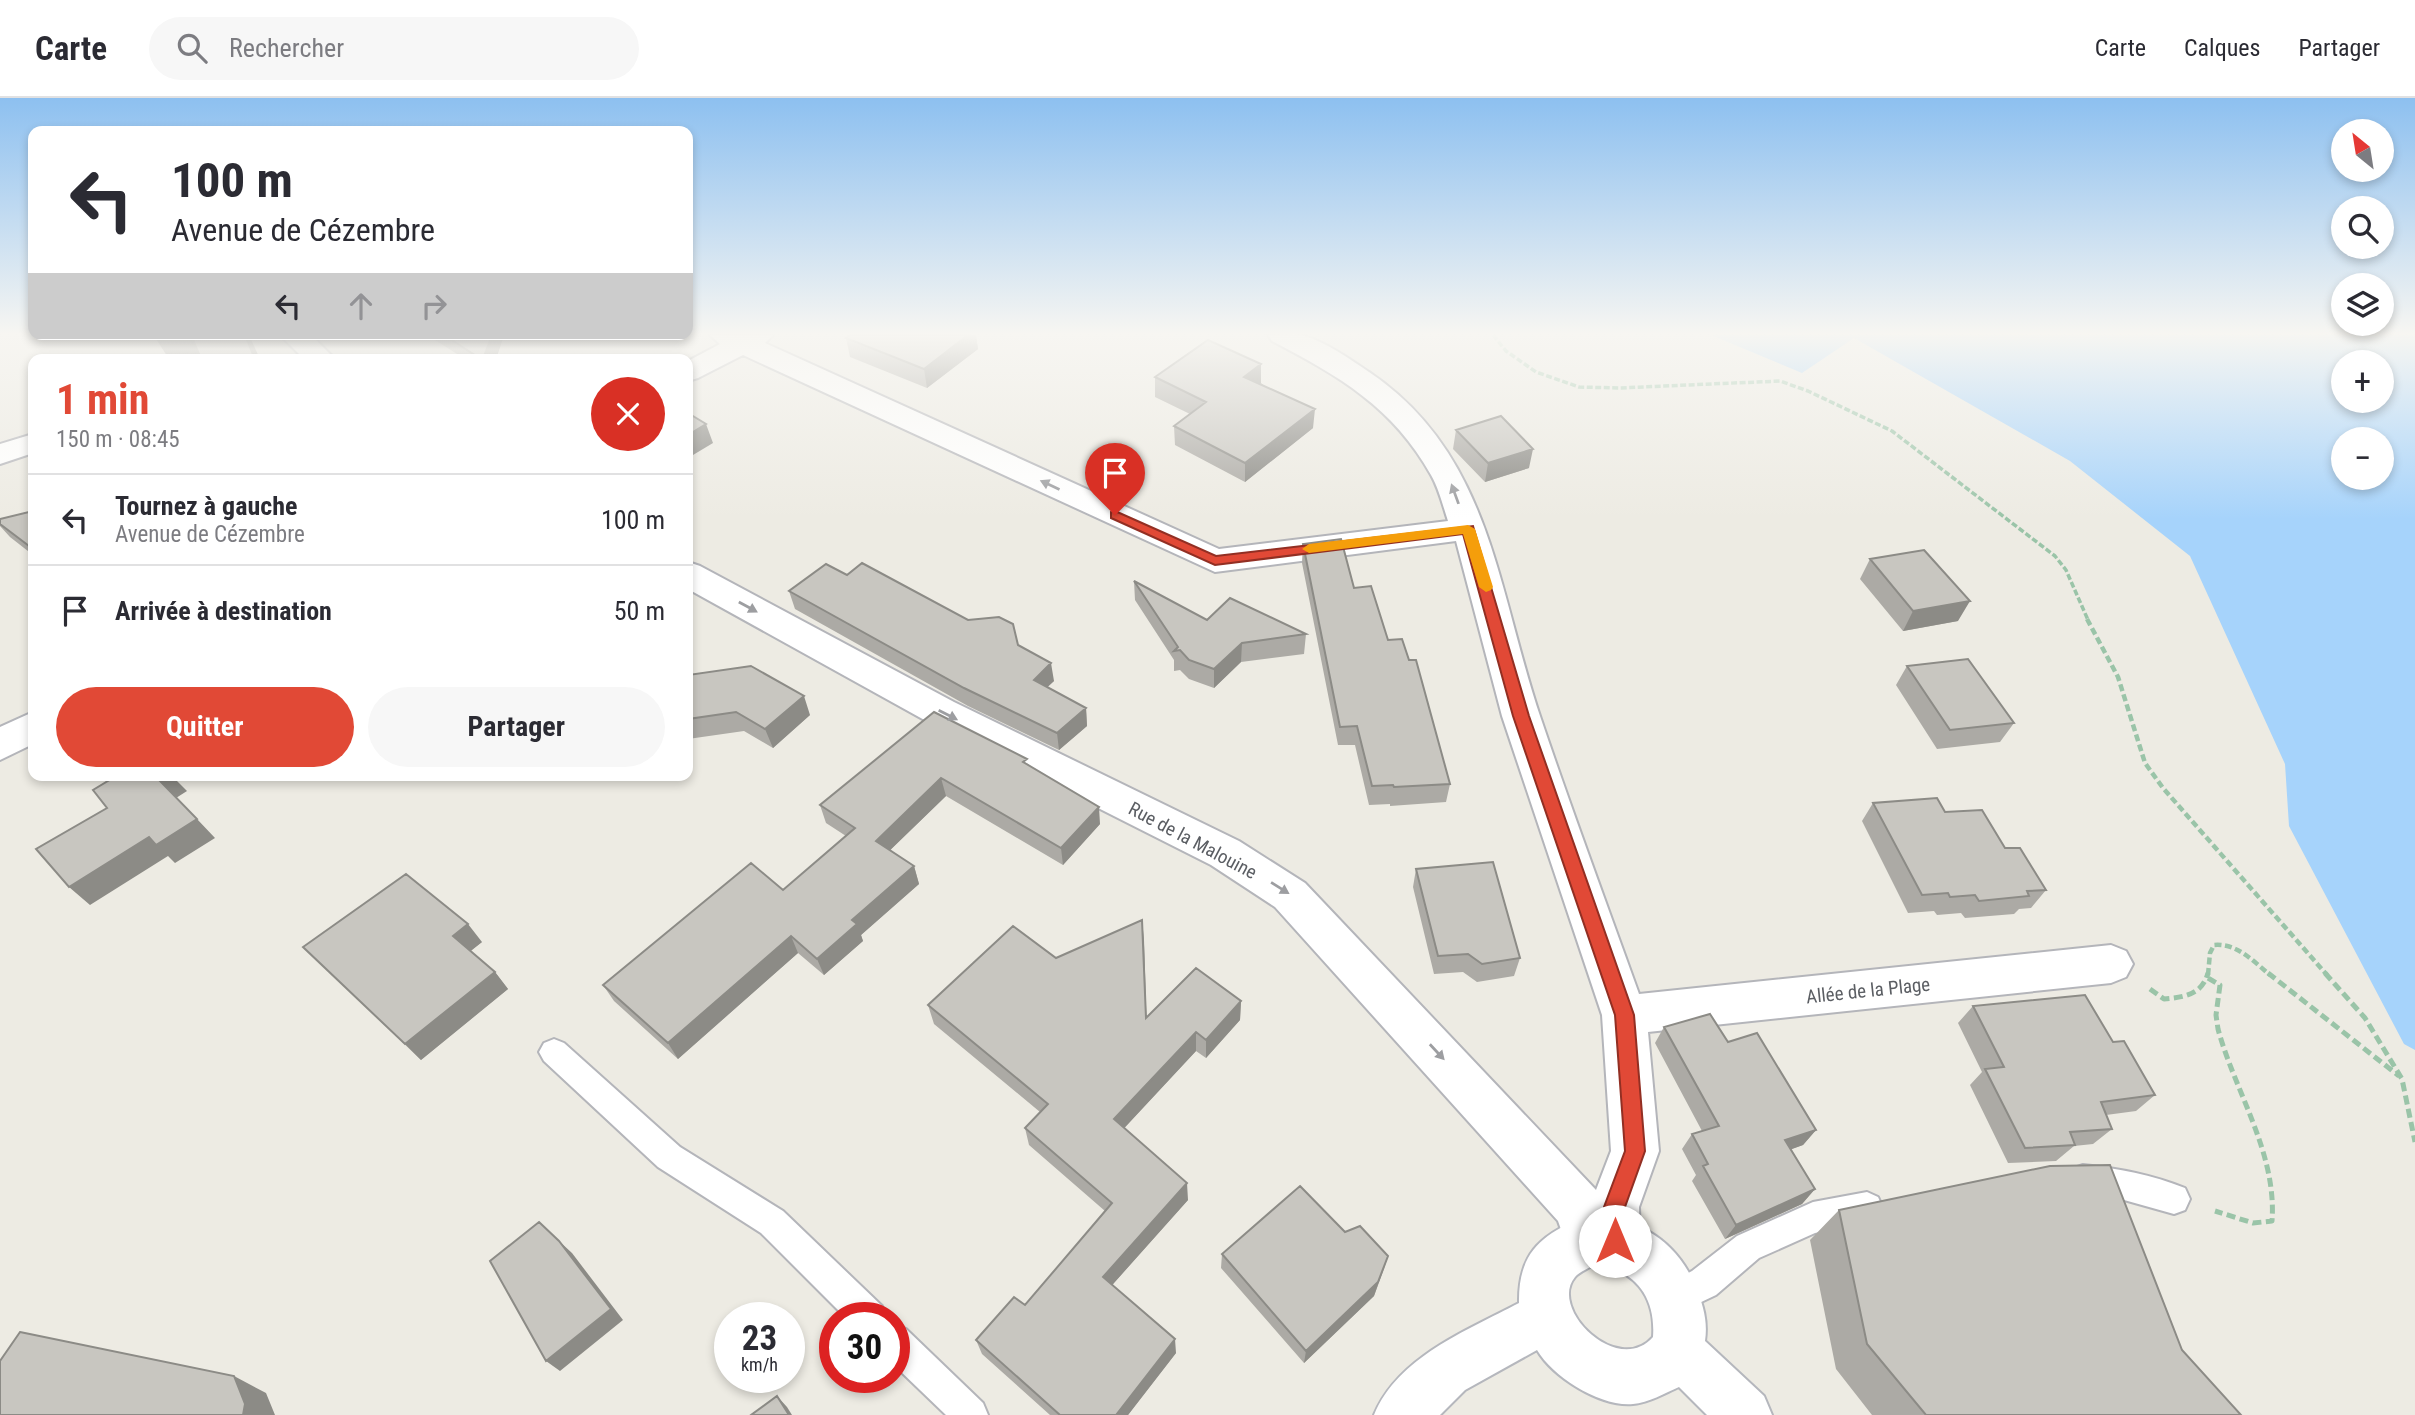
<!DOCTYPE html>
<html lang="fr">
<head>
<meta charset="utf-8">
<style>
	:root { --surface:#fff; --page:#f7f7f7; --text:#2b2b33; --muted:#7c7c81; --line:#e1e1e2; --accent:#e14936 }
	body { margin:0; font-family:"Roboto Condensed",sans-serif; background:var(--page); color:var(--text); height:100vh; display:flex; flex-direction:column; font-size:26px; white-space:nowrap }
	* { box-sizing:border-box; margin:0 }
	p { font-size:23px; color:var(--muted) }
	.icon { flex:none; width:38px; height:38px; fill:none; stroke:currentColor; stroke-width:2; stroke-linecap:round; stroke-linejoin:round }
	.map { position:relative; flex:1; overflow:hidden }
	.details { position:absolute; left:28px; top:256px; width:665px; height:427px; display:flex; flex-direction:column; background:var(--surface); border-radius:14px; box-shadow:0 4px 10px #0003 }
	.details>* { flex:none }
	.top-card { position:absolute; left:28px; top:28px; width:665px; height:214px; border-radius:14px; box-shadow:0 4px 10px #0003; background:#fff; color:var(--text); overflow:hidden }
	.needle { width:46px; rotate:330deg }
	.fabs { position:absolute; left:2331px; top:21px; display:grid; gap:14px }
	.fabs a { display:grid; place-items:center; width:63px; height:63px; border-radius:50%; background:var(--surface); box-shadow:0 4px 10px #0003; font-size:35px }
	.speed { position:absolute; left:714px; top:1204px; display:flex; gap:14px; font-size:35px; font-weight:700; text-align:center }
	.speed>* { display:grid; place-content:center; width:91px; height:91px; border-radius:50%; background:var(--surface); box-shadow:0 4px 10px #0003; line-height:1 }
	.speed small { font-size:18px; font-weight:400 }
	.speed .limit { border:10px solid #d22; background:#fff; color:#111 }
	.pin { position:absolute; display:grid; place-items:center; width:60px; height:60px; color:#fff; margin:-72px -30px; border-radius:50% 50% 50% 0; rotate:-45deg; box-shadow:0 0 7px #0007 }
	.pin .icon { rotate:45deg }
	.me { position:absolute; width:77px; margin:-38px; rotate:0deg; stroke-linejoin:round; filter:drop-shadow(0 0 5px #0008) }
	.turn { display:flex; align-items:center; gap:24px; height:147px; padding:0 28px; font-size:32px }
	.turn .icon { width:91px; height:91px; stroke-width:2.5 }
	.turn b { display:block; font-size:49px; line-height:60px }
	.lanes { display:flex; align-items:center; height:66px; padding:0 28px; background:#0003; justify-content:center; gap:35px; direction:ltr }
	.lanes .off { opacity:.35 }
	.round { display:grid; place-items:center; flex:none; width:74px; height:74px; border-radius:37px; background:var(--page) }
	.summary { display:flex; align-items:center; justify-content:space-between; height:119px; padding:0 28px }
	h1 { font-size:42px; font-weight:700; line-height:52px; color:var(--accent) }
	.primary-button { display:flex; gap:14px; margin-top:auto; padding:14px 28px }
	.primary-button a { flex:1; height:80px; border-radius:42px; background:var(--accent); color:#fff; font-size:28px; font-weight:700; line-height:80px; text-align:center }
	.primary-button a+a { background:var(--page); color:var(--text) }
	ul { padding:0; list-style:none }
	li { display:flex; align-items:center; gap:21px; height:91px; padding:0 28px; border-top:2px solid var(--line) }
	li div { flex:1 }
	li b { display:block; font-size:26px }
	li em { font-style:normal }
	header { display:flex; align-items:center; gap:42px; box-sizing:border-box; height:98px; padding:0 35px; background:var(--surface); border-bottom:2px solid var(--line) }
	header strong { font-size:33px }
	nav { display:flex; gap:38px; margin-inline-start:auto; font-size:24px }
	.search { width:490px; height:63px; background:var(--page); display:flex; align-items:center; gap:18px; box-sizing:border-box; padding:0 24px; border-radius:38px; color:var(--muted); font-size:26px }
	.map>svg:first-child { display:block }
	.water { fill:#a6d3fb; fill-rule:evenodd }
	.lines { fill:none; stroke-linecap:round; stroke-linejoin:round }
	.lane-casing { stroke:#b4b5ba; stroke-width:4 }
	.street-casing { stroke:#b4b5ba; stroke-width:4 }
	.secondary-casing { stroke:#b5b7bd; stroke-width:4 }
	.path-far2 { stroke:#9ac4a8; stroke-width:3.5; stroke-dasharray:6 2.5; stroke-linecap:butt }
	.path-far1 { stroke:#9ac4a8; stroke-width:4.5; stroke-dasharray:7 3.5; stroke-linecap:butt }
	.path { stroke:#9ac4a8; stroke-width:5; stroke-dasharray:9 4.5; stroke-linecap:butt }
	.lane { fill:#fff; fill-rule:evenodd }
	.street { fill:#fff; fill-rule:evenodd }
	.secondary { fill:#fff; fill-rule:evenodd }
	.wall { fill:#acaaa5 }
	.shaded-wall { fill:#8c8b86 }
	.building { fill:#c8c6c0; stroke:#8c8b86; stroke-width:2 }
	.oneway { fill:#9d9ea1 }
	.route { fill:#e14936; stroke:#922f23; stroke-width:2 }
	.slow { fill:#f59e0b }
	.labels { text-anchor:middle; stroke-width:5; stroke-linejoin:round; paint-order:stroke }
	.street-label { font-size:19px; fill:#5b5e63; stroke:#fff }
</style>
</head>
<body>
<header>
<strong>Carte</strong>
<div class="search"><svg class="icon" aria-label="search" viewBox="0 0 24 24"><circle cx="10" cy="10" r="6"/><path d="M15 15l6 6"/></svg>Rechercher</div>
<nav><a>Carte</a><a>Calques</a><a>Partager</a></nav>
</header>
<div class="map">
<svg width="2415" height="1317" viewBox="0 0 2415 1317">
	<rect width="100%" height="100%" fill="#edebe3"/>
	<path class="water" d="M1711 237H2415V952L2404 946 2289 728 2285 666 2190 458 2070 363 1854 240 1802 275ZM2343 264H2382V303H2343ZM2343 341H2382V380H2343Z"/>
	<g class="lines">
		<defs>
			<path id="lane" d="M554 941 564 945 680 1049 783 1113 882 1208 887 1220H846L761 1135 658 1069 544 963 539 954 544 945Z
				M2083 1067C2118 1070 2152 1077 2185 1090L2190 1101 2185 1112 2174 1116 2117 1100 2083 1097 2072 1093 2067 1082 2072 1071Z
				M1867 1094 1878 1099 1883 1110 1878 1121 1815 1135 1759 1160 1716 1197 1676 1216 1664 1212 1660 1200 1664 1188 1692 1173 1737 1138 1813 1104Z
				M894 1226 906 1231 983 1305 988 1317H946L894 1267Z"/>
			<path id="street" d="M280 237H311L335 261H304Z
				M710 237H773L765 245 1219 451 1448 423C1443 408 1439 391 1431 377 1393 309 1339 278 1272 243L1268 237C1279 237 1294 234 1305 238 1327 245 1350 261 1369 274 1492 357 1497 493 1541 621 1572 713 1606 804 1639 896L2111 847 2126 853 2133 866 2126 879 2111 885 1648 934 1659 1053 1639 1109 1640 1144 1633 1162 1615 1169 1600 1163 1589 1167 1571 1160 1558 1123 1275 809 1211 767 928 624 688 491V464L700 468 954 604 1239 743 1305 785 1596 1092 1611 1053 1602 917 1502 618 1456 443 1215 474 743 257 698 280 688 283V263L720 246Z
				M33 336V355L0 366V346Z
				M33 614V646L0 662V629Z"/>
			<path id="secondary" d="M1589 1117C1639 1120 1676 1142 1696 1189 1703 1207 1708 1223 1705 1243L1764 1298 1772 1317H1707L1679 1289C1665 1295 1648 1305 1633 1306 1600 1309 1553 1279 1537 1252L1465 1292 1440 1317H1374C1398 1259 1466 1233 1519 1205 1518 1152 1544 1135 1589 1117ZM1593 1167C1634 1170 1656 1198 1653 1239 1618 1279 1548 1211 1575 1179 1579 1174 1588 1171 1593 1167Z"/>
		</defs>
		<use href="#lane" class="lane-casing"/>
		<use href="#street" class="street-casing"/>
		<use href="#secondary" class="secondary-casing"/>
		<path class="path-far2" d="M1493 237 1506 253 1536 274 1579 289 1619 290 1780 283 1808 293 1892 333 2055 458 2066 472 2088 522"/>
		<path class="path-far1" d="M2087 521 2118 579 2145 665 2163 690 2327 877
			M2208 877 2210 855 2214 847C2237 845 2253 863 2270 877"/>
		<path class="path" d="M2268 875 2399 978
			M2325 875 2365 920 2402 981 2415 1044
			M2208 880 2220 887 2216 917 2218 931C2235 994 2277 1055 2272 1123L2253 1125 2215 1113
			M2150 891 2164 901C2184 899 2202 897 2208 875"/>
		<use href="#lane" class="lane"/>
		<use href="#street" class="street"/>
		<use href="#secondary" class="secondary"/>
	</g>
	<path class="wall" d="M427 237H504L496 261H465Z
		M850 237H976L978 251 927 290 850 259 846 240Z
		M1155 279 1261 285 1313 330 1245 384 1175 347 1174 328 1190 316 1155 299Z
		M1456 332 1529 370 1485 384 1453 351Z
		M33 413V457L10 439 0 428V421Z
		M1303 446 1354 490 1450 686 1446 704 1390 708V706L1369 707 1355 647H1338L1302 465Z
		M1870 461 1958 523 1903 533 1860 481Z
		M1134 483 1207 522 1306 536 1304 556 1241 564 1214 590 1189 581 1180 572 1174 573V562L1135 502Z
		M789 493 968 522 1018 547 1054 583 1047 589 1086 610 1087 628 1059 652 968 608 795 511Z
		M1907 568 2014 625 2000 644 1937 651 1896 587Z
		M688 577 810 617 773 650 744 633 688 641Z
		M934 614 1028 666 1100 726 1063 767 946 698 890 752 914 768 919 786 861 837 863 843 824 877 798 855 678 961 614 903 603 887 783 792 846 738 826 725 820 707Z
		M1873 705 1945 714 2005 750 2046 792 2031 810 2019 811 2014 816 1965 820 1961 815 1937 817 1934 813 1908 815 1862 723Z
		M1416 771 1520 860 1514 878 1477 884 1463 874 1434 876 1413 789Z
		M1142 822 1146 919 1241 903 1240 922 1206 960 1196 953 1124 1030 1188 1102 1112 1187 1176 1255 1128 1317H1050L982 1256 976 1242 1025 1207 1105 1113 1029 1047 1025 1030 1040 1014 934 926 928 907 1056 860Z
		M482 844 470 853 495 874 508 891 421 962 303 849Z
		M1973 908 2113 944 2155 997 2136 1013 2106 1017 2112 1031 2093 1046 2074 1048 2056 1063 2008 1065 1970 987 1982 974 1958 925Z
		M1664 929 1728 944 1816 1032 1803 1047 1791 1051 1815 1091 1802 1106 1725 1141 1692 1083 1696 1077 1682 1051 1692 1036 1702 1033 1655 945Z
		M1839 1112 2182 1252 2241 1317H1872L1836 1271 1810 1142Z
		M1345 1134 1388 1158 1384 1171 1374 1198 1304 1265 1221 1170 1222 1156Z"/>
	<path class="shaded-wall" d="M170 237H192L207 259 200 261H169L156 241Z
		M245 237H249L260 261H255Z
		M492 237H504L496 261H483Z
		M968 237H976L978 251 927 290 924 271Z
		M1261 266V285L1244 298V279Z
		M1315 311 1313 330 1245 384V365Z
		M706 326 713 345 688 360V337Z
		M1533 351 1529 370 1485 384 1488 365Z
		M1970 503 1958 523 1903 533 1913 513Z
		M1242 545 1241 564 1214 590V571Z
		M1051 565 1054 583 1036 600 1034 582Z
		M804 598 810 617 773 650 765 631Z
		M1086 610 1087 628 1059 652 1057 635Z
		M164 677H171L187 693 176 700 158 681Z
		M941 680 946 698 881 761 876 743Z
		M1099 709 1100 726 1063 767 1061 750Z
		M197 721 215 740 175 765 168 758 90 807 69 789 149 739Z
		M914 768 919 786 861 837 863 843 824 877 817 861 852 822Z
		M1142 822 1144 842 1147 939 1146 920Z
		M468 826 482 844 467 856 453 838Z
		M791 838 798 855 678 961 668 945Z
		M495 874 508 891 421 962 405 946Z
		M1241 903 1240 922 1206 960V942Z
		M1196 934V953L1116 1039 1114 1021Z
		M1816 1032 1803 1047 1773 1058 1785 1042Z
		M1187 1085 1188 1102 1106 1194 1103 1179Z
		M1815 1091 1802 1106 1725 1141 1736 1127Z
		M559 1143 572 1155 623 1222 560 1273 546 1263Z
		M1388 1158 1374 1198 1304 1265 1306 1253Z
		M1175 1241 1176 1255 1128 1317H1116Z
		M234 1278 266 1295 275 1317H243Z
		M777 1298 787 1309 792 1317H789Z"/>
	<path class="building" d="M154 237H170L156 241Z
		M191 237H245L255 261H201Z
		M444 237H492L483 261H481Z
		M850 237H968L924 271 846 240Z
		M1208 242 1261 266 1244 279 1315 311 1245 365 1174 328 1206 304 1155 279Z
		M688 315 706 326 688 337Z
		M1501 318 1533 351 1488 365 1456 332Z
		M33 413V451L0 426V421Z
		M1341 441 1354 490 1371 488 1388 542 1402 541 1409 562H1416L1450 686 1394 689 1393 687 1372 688 1357 628 1340 629 1303 446Z
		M1924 452 1970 503 1913 513 1870 461Z
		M862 465 968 522 999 519 1013 526 1018 547 1051 565 1034 582 1086 610 1057 635 964 590 789 493 826 466 847 477Z
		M1134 483 1207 522 1230 500 1306 536 1242 545 1214 571 1189 562 1180 552 1174 553 1178 549Z
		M1968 561 2014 625 1950 632 1907 568Z
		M751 568 804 598 765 631 736 614 688 621V577Z
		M934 614 1027 661 1023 664 1099 709 1061 750 941 680 876 743 914 768 852 822 857 826 817 861 791 838 668 945 603 887 751 765 783 792 855 730 820 707Z
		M107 677H164L158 681 197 721 156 747 149 739 69 789 36 751 107 710 93 692 111 681Z
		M1937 700 1945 714 1982 712 2005 750H2020L2046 792 2027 793 2029 798 1979 803 1975 797 1950 799 1948 795 1922 797 1873 705Z
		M1493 764 1520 860 1482 866 1468 856 1438 858 1416 771Z
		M406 776 468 826 453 838 495 874 405 946 303 849Z
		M1142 822 1146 920 1196 870 1241 903 1206 942 1196 934 1114 1021 1187 1085 1103 1179 1175 1241 1116 1317H1060L976 1242 1014 1199 1025 1207 1112 1105 1025 1030 1048 1006 928 907 1013 828 1056 860Z
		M2085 897 2113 944 2124 943 2155 997 2101 1004 2112 1031 2070 1034 2075 1047 2025 1050 1985 971 2004 969 1973 908Z
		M1710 916 1728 944 1757 935 1816 1032 1785 1042 1815 1091 1736 1127 1703 1068 1708 1066 1692 1036 1719 1028 1664 929Z
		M2110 1067 2182 1252 2241 1317H1926L1867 1246 1839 1112 2050 1068Z
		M1300 1088 1345 1134 1360 1128 1388 1158 1378 1184 1306 1253 1222 1156Z
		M539 1124 559 1143 611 1211 546 1263 490 1163Z
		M20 1234 234 1278 245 1306 243 1317H0V1263Z
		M777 1298 789 1317H751Z"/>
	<defs><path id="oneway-solid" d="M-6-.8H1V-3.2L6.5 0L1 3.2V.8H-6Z" transform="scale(1.75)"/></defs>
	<g class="oneway">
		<use href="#oneway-solid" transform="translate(1050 387) rotate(-155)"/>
		<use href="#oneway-solid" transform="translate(1455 396) rotate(-110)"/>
		<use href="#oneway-solid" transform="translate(748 509) rotate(29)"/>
		<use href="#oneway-solid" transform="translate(948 617) rotate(27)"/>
		<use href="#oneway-solid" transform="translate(1280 790) rotate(32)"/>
		<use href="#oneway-solid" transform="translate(1437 954) rotate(47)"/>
	</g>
	<linearGradient id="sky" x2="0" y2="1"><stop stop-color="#8dc0f0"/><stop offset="0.56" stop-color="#f7f6f2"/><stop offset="1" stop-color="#f7f6f2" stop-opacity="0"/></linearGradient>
	<rect width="2415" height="421" fill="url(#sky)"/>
	<path class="route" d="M1115 413 1216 458 1473 428 1529 618 1634 917 1645 1053 1625 1109V1143L1622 1151 1615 1154 1607 1151 1604 1143V1109L1625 1053 1615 917 1513 618 1463 436 1215 467 1111 420V414Z"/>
	<path class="slow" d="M1468 427 1475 431 1493 489 1491 492 1486 494 1479 489 1463 436 1309 455 1302 451 1309 446Z"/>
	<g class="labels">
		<g class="street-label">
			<text transform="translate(1193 742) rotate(28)" y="7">Rue de la Malouine</text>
			<text transform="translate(1868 892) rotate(-6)" y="7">Allée de la Plage</text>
		</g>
	</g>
</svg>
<div class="fabs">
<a><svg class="needle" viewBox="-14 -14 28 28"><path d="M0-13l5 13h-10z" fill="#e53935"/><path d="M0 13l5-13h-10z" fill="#7c7c81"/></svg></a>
<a><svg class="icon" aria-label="search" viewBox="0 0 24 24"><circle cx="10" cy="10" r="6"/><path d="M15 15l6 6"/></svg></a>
<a><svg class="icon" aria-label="layers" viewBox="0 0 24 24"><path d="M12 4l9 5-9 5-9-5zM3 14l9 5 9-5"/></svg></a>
<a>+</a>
<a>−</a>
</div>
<div class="speed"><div>23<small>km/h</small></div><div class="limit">30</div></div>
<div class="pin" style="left:1115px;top:417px;background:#d93025"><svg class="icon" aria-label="arrive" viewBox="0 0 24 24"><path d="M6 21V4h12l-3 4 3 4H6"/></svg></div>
<svg class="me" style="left:1615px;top:1143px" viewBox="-20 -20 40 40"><circle r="19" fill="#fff"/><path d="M0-13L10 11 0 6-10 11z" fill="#e14936"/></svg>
<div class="top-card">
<div class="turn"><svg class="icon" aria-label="left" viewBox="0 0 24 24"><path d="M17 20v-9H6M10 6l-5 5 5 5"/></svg><div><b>100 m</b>Avenue de Cézembre</div></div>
<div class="lanes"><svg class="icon" aria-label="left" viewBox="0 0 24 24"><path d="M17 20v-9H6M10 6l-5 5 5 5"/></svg><svg class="icon off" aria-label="ahead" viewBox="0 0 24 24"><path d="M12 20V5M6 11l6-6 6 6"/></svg><svg class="icon off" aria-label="right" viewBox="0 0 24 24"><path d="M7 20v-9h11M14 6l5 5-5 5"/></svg></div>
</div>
<section class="details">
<div class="summary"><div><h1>1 min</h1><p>150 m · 08:45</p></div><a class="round" style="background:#d93025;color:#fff"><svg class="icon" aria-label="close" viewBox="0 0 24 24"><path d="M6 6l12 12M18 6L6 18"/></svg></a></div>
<ul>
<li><svg class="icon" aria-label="left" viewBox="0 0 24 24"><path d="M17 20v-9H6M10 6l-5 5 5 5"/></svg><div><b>Tournez à gauche</b><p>Avenue de Cézembre</p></div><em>100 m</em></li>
<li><svg class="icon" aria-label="arrive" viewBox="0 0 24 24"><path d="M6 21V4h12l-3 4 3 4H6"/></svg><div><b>Arrivée à destination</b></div><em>50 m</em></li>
</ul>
<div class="primary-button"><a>Quitter</a><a>Partager</a></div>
</section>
</div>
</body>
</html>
